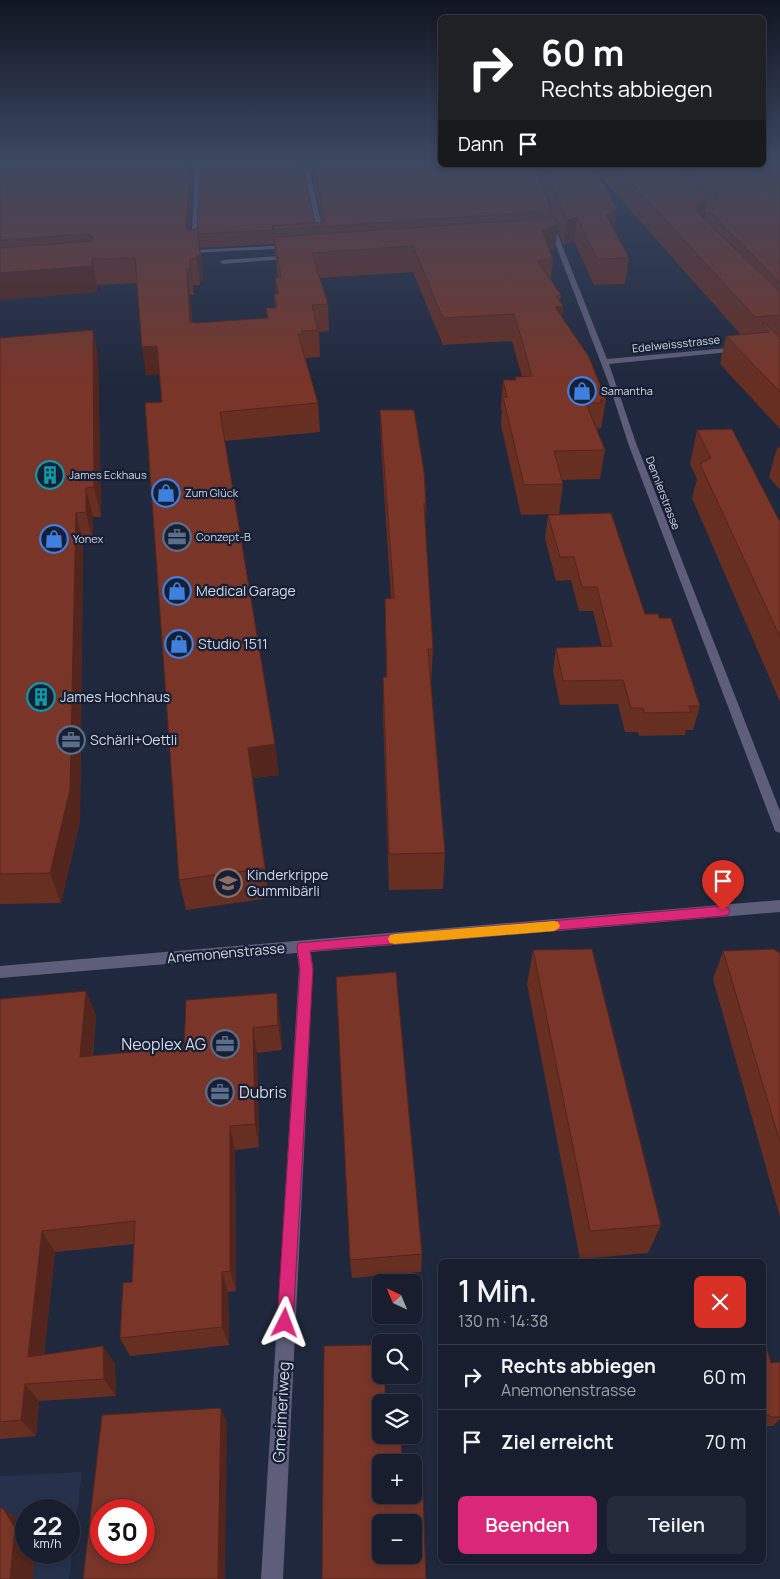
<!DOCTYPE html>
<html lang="de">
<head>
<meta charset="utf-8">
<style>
	:root { --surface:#181e2e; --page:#252b3a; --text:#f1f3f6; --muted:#9fa2aa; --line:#363c4a; --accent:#db2777 }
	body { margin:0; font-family:Manrope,sans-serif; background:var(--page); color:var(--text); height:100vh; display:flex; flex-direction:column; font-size:19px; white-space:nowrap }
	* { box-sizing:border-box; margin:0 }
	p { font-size:16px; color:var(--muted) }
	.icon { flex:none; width:28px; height:28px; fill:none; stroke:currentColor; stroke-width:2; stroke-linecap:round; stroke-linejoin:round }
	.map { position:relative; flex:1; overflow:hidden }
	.sheet { position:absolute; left:438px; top:1259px; width:328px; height:305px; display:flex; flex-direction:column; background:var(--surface); border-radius:8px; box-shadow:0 2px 8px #0003,0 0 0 1px var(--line) }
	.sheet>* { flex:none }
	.banner { position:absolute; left:438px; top:15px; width:328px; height:152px; border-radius:8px; box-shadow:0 2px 8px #0003,0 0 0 1px var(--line); background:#202124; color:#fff; overflow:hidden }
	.needle { width:32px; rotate:316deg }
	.tools { position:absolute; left:372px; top:1274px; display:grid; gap:10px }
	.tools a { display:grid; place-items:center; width:50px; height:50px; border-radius:8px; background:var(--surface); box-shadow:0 2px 8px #0003,0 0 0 1px var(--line); font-size:25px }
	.speed { position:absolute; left:15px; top:1499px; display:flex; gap:10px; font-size:25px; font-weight:700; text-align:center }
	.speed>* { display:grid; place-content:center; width:65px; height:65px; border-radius:50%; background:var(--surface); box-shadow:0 2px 8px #0003,0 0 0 1px var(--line); line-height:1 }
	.speed small { font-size:12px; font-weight:400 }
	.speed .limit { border:8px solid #d22; background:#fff; color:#111 }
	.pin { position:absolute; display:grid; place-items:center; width:42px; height:42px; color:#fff; margin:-51px -21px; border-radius:50% 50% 50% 0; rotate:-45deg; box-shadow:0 0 5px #0007 }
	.pin .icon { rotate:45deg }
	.me { position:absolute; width:55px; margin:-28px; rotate:3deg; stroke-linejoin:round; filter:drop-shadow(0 0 4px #0008) }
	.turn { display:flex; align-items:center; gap:18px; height:105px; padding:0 20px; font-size:22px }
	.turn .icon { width:65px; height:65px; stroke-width:2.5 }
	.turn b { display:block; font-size:35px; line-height:42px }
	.then { display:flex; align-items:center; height:48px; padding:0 20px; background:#0003; gap:10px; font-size:19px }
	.round { display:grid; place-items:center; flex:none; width:52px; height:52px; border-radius:8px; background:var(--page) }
	.overview { display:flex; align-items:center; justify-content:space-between; height:85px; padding:0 20px }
	h1 { font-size:30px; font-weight:600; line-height:38px }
	.cta { display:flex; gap:10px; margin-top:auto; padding:10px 20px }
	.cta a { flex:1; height:58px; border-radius:8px; background:var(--accent); color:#fff; font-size:20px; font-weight:600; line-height:58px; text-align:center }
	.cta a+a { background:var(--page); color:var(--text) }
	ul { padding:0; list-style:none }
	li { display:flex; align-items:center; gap:15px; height:65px; padding:0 20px; border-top:1px solid var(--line) }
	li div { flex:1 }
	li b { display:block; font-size:19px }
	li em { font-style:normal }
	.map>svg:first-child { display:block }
	.built { fill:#27314b; fill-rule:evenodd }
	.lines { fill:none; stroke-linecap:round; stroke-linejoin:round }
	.minor { fill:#5f5e7a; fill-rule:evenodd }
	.tertiary { fill:#5f5e7a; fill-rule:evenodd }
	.tram { stroke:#9198a8; stroke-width:1 }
	.wall { fill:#672e22; fill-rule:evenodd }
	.shaded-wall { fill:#54251c }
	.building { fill:#783528; stroke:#54251c; fill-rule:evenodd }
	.route { fill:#db2777; stroke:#8e194d }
	.slow { fill:#f59e0b }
	.labels { text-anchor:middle; stroke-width:4.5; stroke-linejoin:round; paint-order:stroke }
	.far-street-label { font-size:11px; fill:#d3d9e7; stroke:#161f33 }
	.far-poi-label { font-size:11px; fill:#d3d9e7; stroke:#161f33; text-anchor:start }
	.poi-label { font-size:14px; fill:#d3d9e7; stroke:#161f33; text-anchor:start }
	.street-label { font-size:14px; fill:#d3d9e7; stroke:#161f33 }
	.near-poi-label { font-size:16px; fill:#d3d9e7; stroke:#161f33; text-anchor:end }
	.near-street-label { font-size:16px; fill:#d3d9e7; stroke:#161f33 }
</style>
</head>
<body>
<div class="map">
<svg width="780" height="1579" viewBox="0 0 780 1579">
	<rect width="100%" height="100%" fill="#20283d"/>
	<path class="built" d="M82 1472 69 1579H0V1476ZM26 1510H69V1552H26Z"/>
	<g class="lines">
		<path class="minor" d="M305 162 308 164 325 240 322 242 319 240 302 164Z
			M198 166 201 168 196 250 291 245 294 247 293 248 191 253 195 168Z
			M551 223 554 225 607 359 739 347 743 349 739 351 609 364 636 443 780 811V833L775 831 774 828 628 443 609 384 548 225Z
			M293 255 296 257 295 258 223 264 220 262 223 260Z
			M780 900V912L311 952 313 969 283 1579H261L299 969 297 953 0 978V966Z"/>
		<path class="tertiary" d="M325 161 327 164 286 167 283 165Z
			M218 165 220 168 176 171 173 169Z"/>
		<path class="tram" d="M287 161 319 159
			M177 166 215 164"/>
	</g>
	<path class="wall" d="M0 159H440V165H762L780 159V429L720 364 726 336 741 335 594 169 617 208 614 229 629 258 625 284 594 285 574 241 564 245 557 229 555 249 550 251 553 260 551 281 561 295 560 303 563 306 562 316 606 400 601 428 597 429V430L605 450 600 479 562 480 563 484 559 514 521 515 501 425 502 412 501 408 503 380H515V377H522L512 341 443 345 413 272 320 278 328 304 329 331 319 332 320 357 305 358 318 403 320 432 225 441 275 744 279 775 253 778 269 898 186 910 179 880 162 402 159 374 146 375 137 283 97 285V292L0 300ZM301 160H310V166L322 223H315ZM201 164 197 229 190 230 193 172 192 165ZM704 211 706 213 705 219 703 217ZM274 244 278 277 275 278 277 294H274L275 308H266L267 318 196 323 192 322 190 295H194L193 285H200V281H203L200 248Z
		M93 330 98 357 101 517H93V542L83 543 80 821 61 903 0 904V338Z
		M380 410 426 503 425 533 433 649 431 685 445 853 443 889 389 890 383 714V677H386L385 599 391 598 381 444Z
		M697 430 780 522V702L692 498 697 479 690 464Z
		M780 447V490L769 477 777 448Z
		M548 515 645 614 659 618 700 706 693 730H686L685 735 639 736 638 732H625L618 704 560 705 553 671 556 648 602 647 593 611H579L571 580 556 581 545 538Z
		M533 950 661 1225 648 1253 580 1259 527 984Z
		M723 951 780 953V1217L713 979Z
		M86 991 96 1016 93 1056 184 1047 280 1019 282 1050 257 1053 259 1147 235 1150 236 1291 228 1292 229 1345 130 1356 120 1338 132 1282 134 1244 55 1252 44 1355 103 1346 115 1364 116 1396 39 1401 36 1436 0 1439V999Z
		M422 1254 421 1272 352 1278 350 1260Z
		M762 1331 771 1363 780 1362V1419L773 1426H763Z"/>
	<path class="shaded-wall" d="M190 159H191L193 172 189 253 186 228Z
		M707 198 702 222 692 231 696 206Z
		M617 208 613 232 606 215Z
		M577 217 574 241 564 245 567 220Z
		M558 224 555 249 540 255 542 230Z
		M198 229 203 281H200V285L196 256Z
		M92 259 97 285V292L0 300V273Z
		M190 259 193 285 194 295 190 269Z
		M187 269 190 295 193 349 190 322Z
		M563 306 560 333 555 307Z
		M93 330 98 357 101 517 94 487Z
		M157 346 162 373 146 375 142 347Z
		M86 488 93 517V542L86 512Z
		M76 513 83 543 80 821 61 903 50 873Z
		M275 744 279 775 252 778 248 748Z
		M86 991 96 1016 90 1082 80 1057Z
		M277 993 280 1019 282 1050 278 1025Z
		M253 1028 257 1053 259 1147 255 1124Z
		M230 1126 235 1150 236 1291 230 1271Z
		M42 1231 55 1252 42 1375 28 1357Z
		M222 1272 228 1292 229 1345 222 1327Z
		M103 1346 115 1364 116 1396 104 1379Z
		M25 1384 39 1401 36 1436 21 1420Z
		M221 1408 227 1422 225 1579H218Z
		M3 1508 25 1524 26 1527V1552H36L33 1579H10Z"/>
	<path class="building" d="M0 159H190L186 228 188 230 198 229 200 255 196 256 197 259H190V269H187L190 322 196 323 268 318 266 308H277L274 294H279L275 278 281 277 274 237 555 218 558 224 542 230 553 260H537L561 295 556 296 563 306 555 307 589 357 606 400H600L601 403H586L605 450 554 451 563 484 524 485 503 397H507L503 380H516L515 377 532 376 514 314 443 318 413 246 312 253 328 304 312 305 318 330 302 331 303 334H298L318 403 220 412 275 744 248 748 265 868 179 880 145 403 162 402 157 346 142 347 135 258 92 259V266L0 273V248L91 241 93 237 89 234 0 240Z
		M201 159H301L315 223 272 226 273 230 198 234V229H197Z
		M313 159H440V165H533L552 211 273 230 272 226 325 222Z
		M762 159H780V283L707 209 717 200V196L687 165H762Z
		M543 165H592L617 208 606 215 629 258 597 259 577 217 567 220Z
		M615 165H676L707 198 696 206V211L780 292V315L755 317Z
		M762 324H765L780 337V392L726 336 769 332Z
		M93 330 94 487 86 488V512L76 513 70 790 50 873 0 874V338Z
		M380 410H414L424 472 426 503H424L433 649H428L445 853 389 854 383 677H387L385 599 394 598Z
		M732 429 780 522V637L700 464 711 458 697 430Z
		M611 513 645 614H658L659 618H671L700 706H689L691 712 644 713 643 708H631L623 680 563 681 556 648 612 646 597 587H582L574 557H560L548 515Z
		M592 949 661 1225 590 1231 533 950Z
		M773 949 780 953V1142L723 951Z
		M396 972 422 1254 350 1260 336 977Z
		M86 991 80 1057 184 1047 186 1000 277 993 278 1025 253 1028 255 1124 230 1126V1271L222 1272V1327L120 1338 123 1283 132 1282 135 1221 42 1231 28 1357 103 1346 104 1379 25 1384 21 1420 0 1422V999Z
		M762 1331 771 1363 780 1362V1417H772L762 1412Z
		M373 1345 374 1381H385V1402H381V1435H401L402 1462H381V1495H414V1467H422L426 1579H322L324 1346ZM381 1522H414V1555H381Z
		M221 1408 218 1579H83L102 1415ZM101 1510H144V1552H101Z
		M0 1508H3L15 1528 10 1579H0Z"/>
	<linearGradient id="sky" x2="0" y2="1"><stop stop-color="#121622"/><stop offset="0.42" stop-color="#3c4862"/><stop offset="1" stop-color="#3c4862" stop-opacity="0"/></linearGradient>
	<rect width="780" height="381" fill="url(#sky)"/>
	<path class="route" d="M723 906 728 908 730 911 728 915 723 916 310 951 313 969 293 1323 291 1329 285 1331 279 1329 277 1323 300 969 297 947 298 943Z"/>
	<path class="slow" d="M554 921 558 922 560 926 558 929 554 931 395 944 390 943 388 939 390 935 395 934Z"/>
	<defs>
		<symbol id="shop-ring" viewBox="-11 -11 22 22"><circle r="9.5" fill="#161f33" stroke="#3f7fe0" stroke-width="1.5"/><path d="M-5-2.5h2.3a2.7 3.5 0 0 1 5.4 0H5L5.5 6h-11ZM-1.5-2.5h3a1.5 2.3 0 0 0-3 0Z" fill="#3f7fe0"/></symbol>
		<symbol id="building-ring" viewBox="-11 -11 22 22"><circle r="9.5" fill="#161f33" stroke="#0f9aa8" stroke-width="1.5"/><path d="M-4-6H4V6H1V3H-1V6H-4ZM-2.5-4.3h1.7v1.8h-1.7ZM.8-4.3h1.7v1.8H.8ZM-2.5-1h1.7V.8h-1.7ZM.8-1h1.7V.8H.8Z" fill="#0f9aa8"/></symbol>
		<symbol id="office-ring" viewBox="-11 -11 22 22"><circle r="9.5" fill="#161f33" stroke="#5c6f8a" stroke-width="1.5"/><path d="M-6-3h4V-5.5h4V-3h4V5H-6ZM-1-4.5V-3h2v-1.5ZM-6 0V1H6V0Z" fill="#5c6f8a"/></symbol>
		<symbol id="school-ring" viewBox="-11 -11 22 22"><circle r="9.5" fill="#161f33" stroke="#8d6e63" stroke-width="1.5"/><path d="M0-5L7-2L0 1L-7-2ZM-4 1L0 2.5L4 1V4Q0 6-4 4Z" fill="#8d6e63"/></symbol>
	</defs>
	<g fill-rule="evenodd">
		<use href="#shop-ring" x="566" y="375" width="32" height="32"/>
		<use href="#building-ring" x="34" y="459" width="32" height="32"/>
		<use href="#shop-ring" x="150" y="477" width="32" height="32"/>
		<use href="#office-ring" x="161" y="521" width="32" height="32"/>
		<use href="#shop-ring" x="38" y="523" width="32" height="32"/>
		<use href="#shop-ring" x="161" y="575" width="32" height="32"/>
		<use href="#shop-ring" x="163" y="628" width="32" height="32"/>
		<use href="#building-ring" x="25" y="681" width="32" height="32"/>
		<use href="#office-ring" x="55" y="724" width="32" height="32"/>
		<use href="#school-ring" x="212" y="867" width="32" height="32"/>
		<use href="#office-ring" x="209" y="1028" width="32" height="32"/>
		<use href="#office-ring" x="204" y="1076" width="32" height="32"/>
	</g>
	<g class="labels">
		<g class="far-street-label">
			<text transform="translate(676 344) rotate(-6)" y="4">Edelweissstrasse</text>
			<text transform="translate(663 493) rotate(69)" y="4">Dennlerstrasse</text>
		</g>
		<g class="far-poi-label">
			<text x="601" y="395">Samantha</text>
			<text x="69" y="479">James Eckhaus</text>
			<text x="185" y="497">Zum Glück</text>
			<text x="196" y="541">Conzept-B</text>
			<text x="73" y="543">Yonex</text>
		</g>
		<g class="poi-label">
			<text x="196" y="596">Medical Garage</text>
			<text x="198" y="649">Studio 1511</text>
			<text x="60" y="702">James Hochhaus</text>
			<text x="90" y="745">Schärli+Oettli</text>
			<text x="247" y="880">Kinderkrippe<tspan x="247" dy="16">Gummibärli</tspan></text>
		</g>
		<g class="street-label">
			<text transform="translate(226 953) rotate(-5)" y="5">Anemonenstrasse</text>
		</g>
		<g class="near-poi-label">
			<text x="206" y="1050">Neoplex AG</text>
			<text x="239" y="1098" text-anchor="start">Dubris</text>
		</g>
		<g class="near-street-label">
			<text transform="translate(281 1412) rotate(-87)" y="6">Gmeimeriweg</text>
		</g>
	</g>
</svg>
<div class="tools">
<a><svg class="needle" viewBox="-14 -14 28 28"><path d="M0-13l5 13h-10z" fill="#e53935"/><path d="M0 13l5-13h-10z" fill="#9fa2aa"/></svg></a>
<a><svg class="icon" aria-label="search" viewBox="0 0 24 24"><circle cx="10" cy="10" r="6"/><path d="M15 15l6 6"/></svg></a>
<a><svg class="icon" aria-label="layers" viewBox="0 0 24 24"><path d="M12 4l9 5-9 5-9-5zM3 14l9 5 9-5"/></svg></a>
<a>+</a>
<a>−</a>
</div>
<div class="speed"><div>22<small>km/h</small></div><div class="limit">30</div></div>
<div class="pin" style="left:723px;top:911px;background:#d93025"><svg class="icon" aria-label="arrive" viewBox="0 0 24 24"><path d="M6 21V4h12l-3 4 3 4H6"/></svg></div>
<svg class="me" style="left:285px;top:1323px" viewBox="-20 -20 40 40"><path d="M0-17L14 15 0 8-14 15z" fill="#db2777" stroke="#fff" stroke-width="4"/></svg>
<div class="banner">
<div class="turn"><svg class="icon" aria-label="right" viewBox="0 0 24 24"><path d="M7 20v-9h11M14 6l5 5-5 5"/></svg><div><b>60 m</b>Rechts abbiegen</div></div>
<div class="then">Dann<svg class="icon" aria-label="arrive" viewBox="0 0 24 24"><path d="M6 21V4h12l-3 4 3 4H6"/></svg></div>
</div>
<section class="sheet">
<div class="overview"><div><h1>1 Min.</h1><p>130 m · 14:38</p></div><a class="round" style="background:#d93025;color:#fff"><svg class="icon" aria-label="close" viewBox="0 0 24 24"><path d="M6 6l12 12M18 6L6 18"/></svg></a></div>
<ul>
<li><svg class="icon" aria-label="right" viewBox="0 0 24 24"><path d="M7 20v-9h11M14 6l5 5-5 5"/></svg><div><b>Rechts abbiegen</b><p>Anemonenstrasse</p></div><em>60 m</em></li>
<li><svg class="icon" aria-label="arrive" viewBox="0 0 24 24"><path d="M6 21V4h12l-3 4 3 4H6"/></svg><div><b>Ziel erreicht</b></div><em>70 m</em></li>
</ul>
<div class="cta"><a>Beenden</a><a>Teilen</a></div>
</section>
</div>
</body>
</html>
